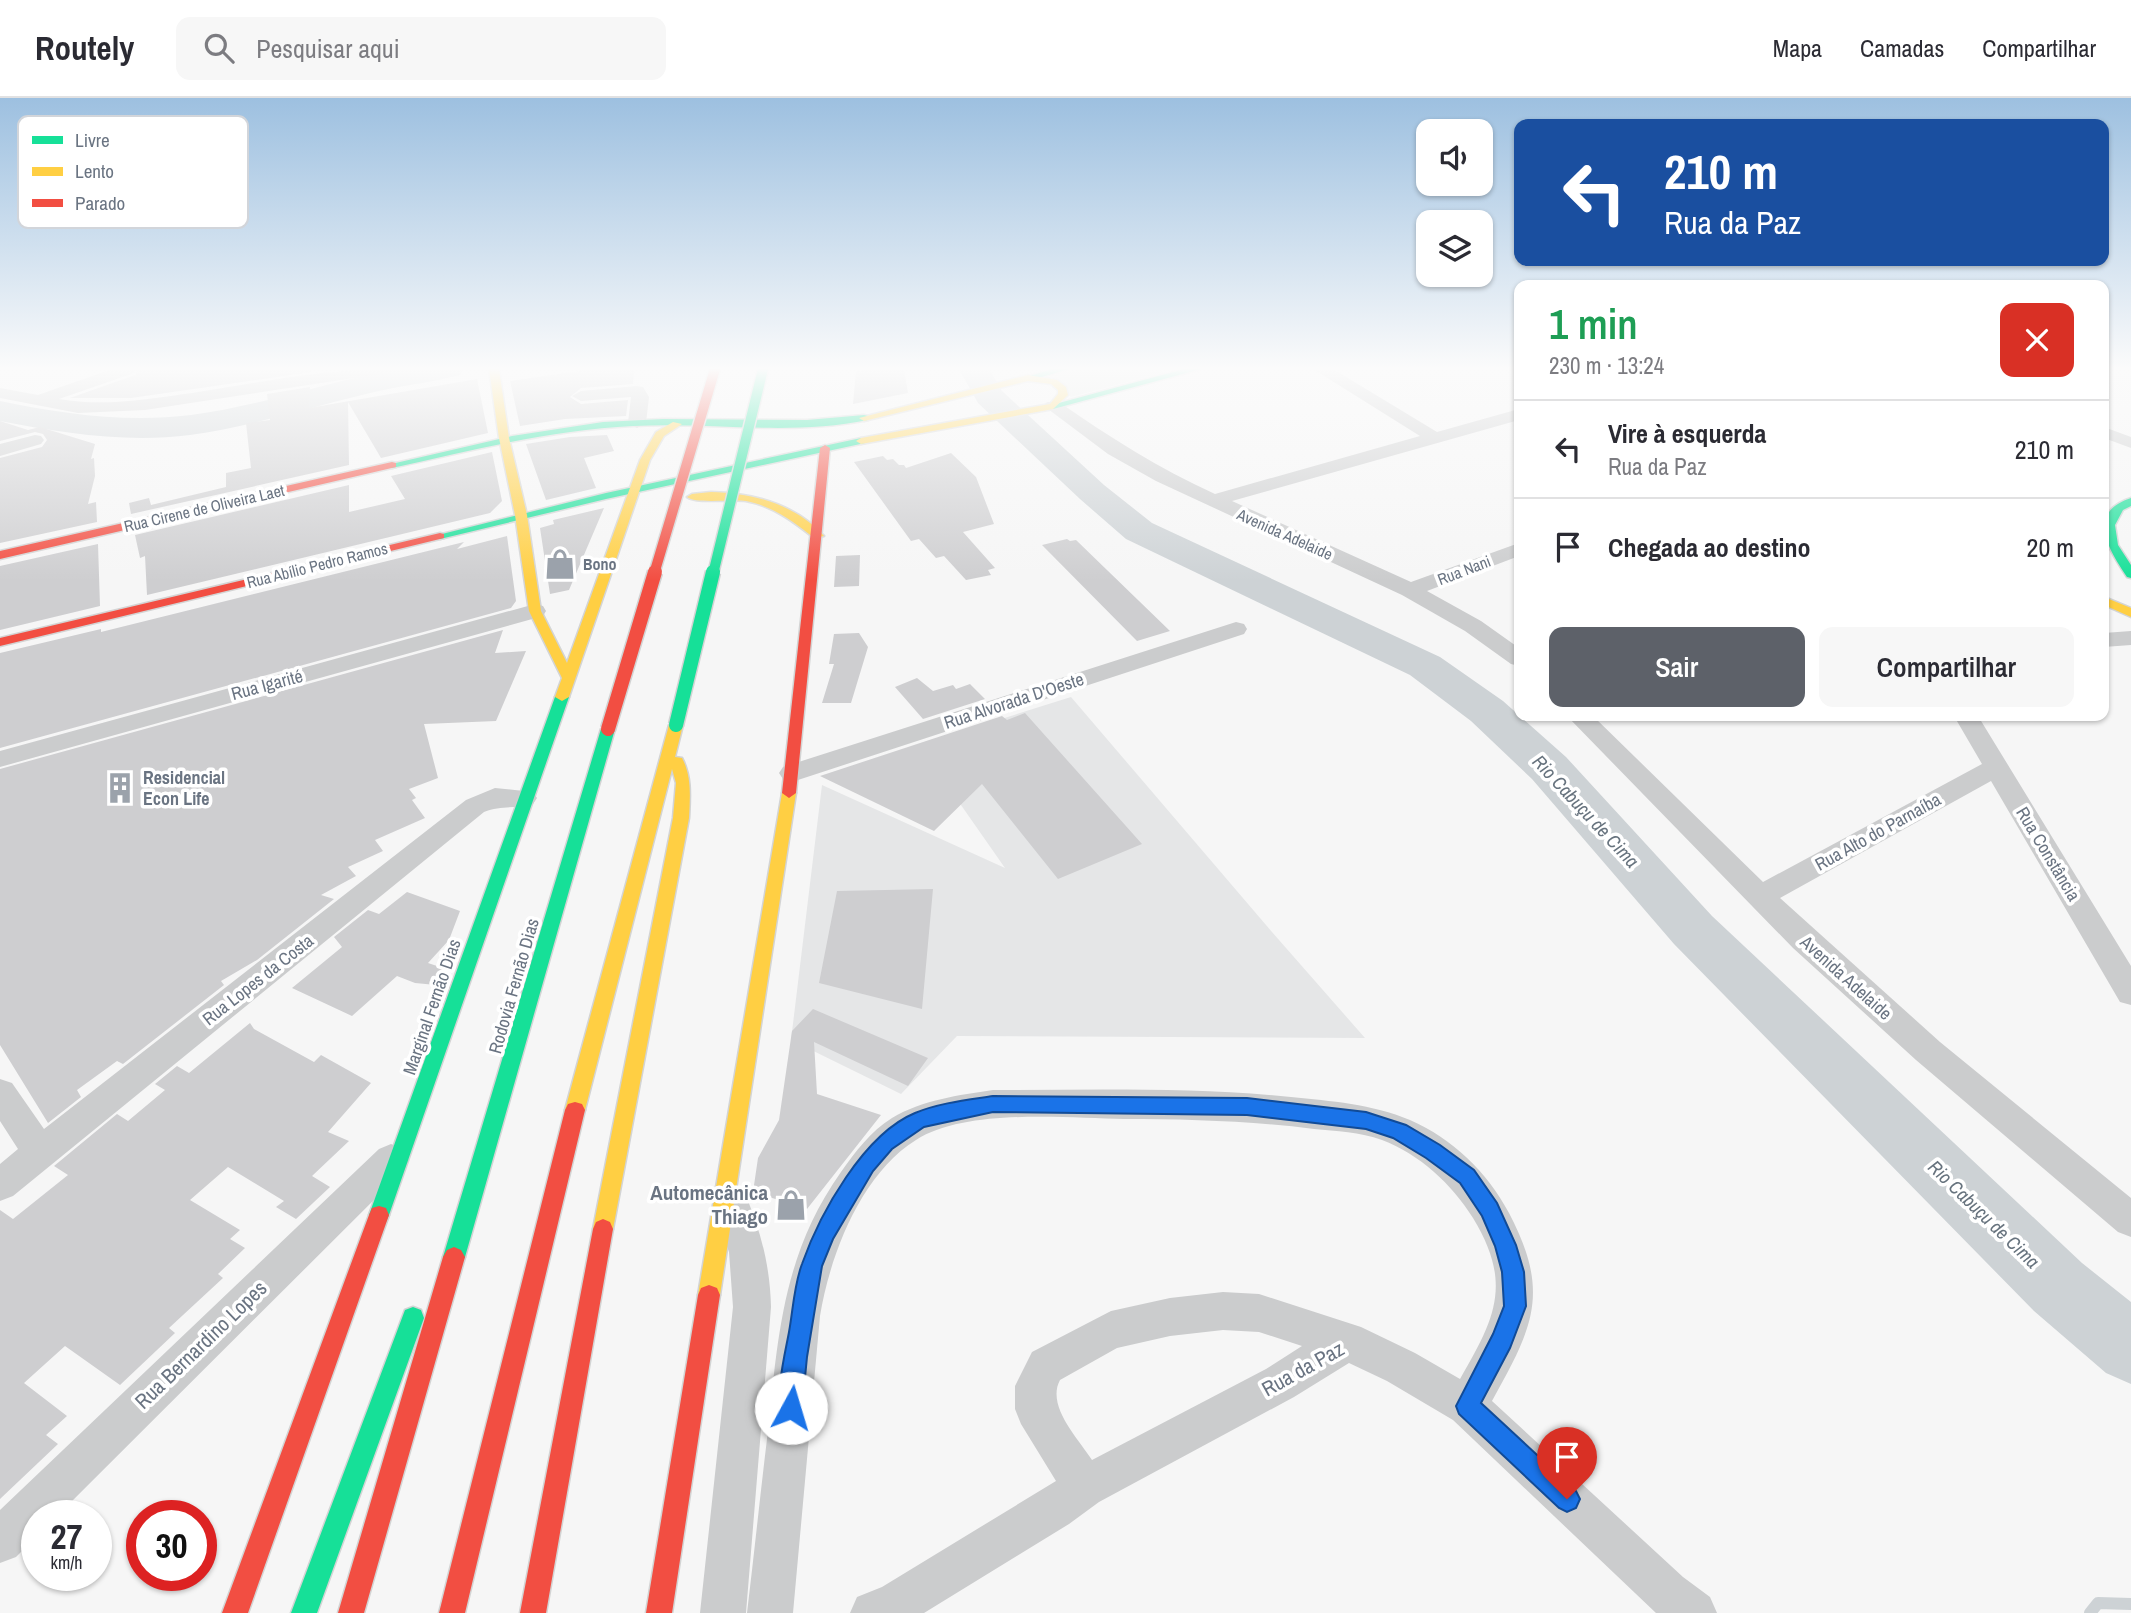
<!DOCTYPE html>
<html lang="pt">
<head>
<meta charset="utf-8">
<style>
	:root { --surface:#fff; --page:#f7f7f7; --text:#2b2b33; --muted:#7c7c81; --line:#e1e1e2; --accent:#5d6169 }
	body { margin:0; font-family:"Archivo Narrow",sans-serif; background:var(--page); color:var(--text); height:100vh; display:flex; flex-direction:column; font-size:26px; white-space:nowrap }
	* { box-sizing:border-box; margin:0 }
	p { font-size:23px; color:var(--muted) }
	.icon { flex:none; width:38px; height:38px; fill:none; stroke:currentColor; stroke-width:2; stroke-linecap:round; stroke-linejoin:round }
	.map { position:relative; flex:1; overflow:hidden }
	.details { position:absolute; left:1514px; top:182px; width:595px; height:441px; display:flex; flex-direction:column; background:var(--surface); border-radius:14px; box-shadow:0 2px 5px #0004 }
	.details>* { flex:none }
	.top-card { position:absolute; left:1514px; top:21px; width:595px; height:147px; border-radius:14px; box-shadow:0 2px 5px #0004; background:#1a4fa0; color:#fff; overflow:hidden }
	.fabs { position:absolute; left:1416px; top:21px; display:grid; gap:14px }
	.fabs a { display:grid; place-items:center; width:77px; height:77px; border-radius:14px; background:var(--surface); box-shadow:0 2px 5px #0004; font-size:35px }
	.speed { position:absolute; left:21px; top:1402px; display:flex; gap:14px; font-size:35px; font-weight:700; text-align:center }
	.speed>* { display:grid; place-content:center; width:91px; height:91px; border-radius:50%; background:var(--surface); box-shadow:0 2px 5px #0004; line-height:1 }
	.speed small { font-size:18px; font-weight:400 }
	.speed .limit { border:10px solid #d22; background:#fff; color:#111 }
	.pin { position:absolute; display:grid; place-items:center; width:60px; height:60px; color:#fff; margin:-72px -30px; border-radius:50% 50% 50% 0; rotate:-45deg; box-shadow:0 0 7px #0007 }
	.pin .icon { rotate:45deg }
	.me { position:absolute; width:77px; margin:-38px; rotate:6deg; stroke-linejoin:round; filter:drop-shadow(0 0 5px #0008) }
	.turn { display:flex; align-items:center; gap:24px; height:147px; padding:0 35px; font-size:32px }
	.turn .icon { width:91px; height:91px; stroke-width:2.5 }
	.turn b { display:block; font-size:49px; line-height:60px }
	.round { display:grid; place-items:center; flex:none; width:74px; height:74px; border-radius:14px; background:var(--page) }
	.overview { display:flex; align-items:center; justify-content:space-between; height:119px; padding:0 35px }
	h1 { font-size:42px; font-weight:600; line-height:52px; color:#1e9e55 }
	.action { display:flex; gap:14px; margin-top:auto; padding:14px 35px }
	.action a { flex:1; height:80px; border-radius:14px; background:var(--accent); color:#fff; font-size:28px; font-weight:600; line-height:80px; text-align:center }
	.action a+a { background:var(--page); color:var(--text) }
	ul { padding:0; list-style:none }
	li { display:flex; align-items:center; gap:21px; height:98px; padding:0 35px; border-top:2px solid var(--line) }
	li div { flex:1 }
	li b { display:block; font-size:26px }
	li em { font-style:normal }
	header { display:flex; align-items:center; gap:42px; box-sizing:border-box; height:98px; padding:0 35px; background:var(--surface); border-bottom:2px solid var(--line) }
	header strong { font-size:33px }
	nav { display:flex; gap:38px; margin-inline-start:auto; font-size:24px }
	.search { width:490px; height:63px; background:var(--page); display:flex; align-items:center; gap:18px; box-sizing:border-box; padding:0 24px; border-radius:14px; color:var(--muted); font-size:26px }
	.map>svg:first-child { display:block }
	.built { fill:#e5e6e7 }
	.green { fill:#e4e8e4 }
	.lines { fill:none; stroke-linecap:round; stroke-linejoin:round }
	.stream { stroke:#cdd2d5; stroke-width:12 }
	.river { fill:#cdd2d5; fill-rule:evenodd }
	.building { fill:#ceced0 }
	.fast-casing { stroke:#d3d4d4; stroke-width:3 }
	.slow-casing { stroke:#d3d4d4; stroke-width:3 }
	.jam-casing { stroke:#d3d4d4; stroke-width:3 }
	.street { fill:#cbcccd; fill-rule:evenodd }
	.fast { fill:#16e098; fill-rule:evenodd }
	.slow { fill:#ffcf43; fill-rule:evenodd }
	.jam { fill:#f24e42; fill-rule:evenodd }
	.fast-bridge-far1-casing { stroke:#d2d3d3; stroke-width:13; stroke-linecap:butt }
	.fast-bridge-casing { stroke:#d2d3d3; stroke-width:17; stroke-linecap:butt }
	.jam-bridge-far1-casing { stroke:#d2d3d3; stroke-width:13; stroke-linecap:butt }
	.jam-bridge-casing { stroke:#d2d3d3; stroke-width:17; stroke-linecap:butt }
	.fast-bridge-far1 { stroke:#16e098; stroke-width:10 }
	.fast-bridge { stroke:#16e098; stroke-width:14 }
	.jam-bridge-far1 { stroke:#f24e42; stroke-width:10 }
	.jam-bridge { stroke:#f24e42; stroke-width:14 }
	.route { fill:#1a73e8; stroke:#114b97; stroke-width:2 }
	.labels { text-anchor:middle; stroke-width:7; stroke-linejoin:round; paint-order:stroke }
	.far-street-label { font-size:16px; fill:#6a7482; stroke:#fff }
	.far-poi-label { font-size:16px; font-weight:bold; fill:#6a7482; stroke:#fff; text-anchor:start }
	.street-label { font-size:18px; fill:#6a7482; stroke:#fff }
	.poi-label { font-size:18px; font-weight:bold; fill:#6a7482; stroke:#fff; text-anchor:start }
	.water-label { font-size:19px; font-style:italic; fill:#67737e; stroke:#fff }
	.near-poi-label { font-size:21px; font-weight:bold; fill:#6a7482; stroke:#fff; text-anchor:end }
	.near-street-label { font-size:21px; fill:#6a7482; stroke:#fff }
	.key { fill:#fff; stroke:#d2d5da; stroke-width:2 }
	.key-label { font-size:19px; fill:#6a7482 }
</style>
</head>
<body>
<header>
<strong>Routely</strong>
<div class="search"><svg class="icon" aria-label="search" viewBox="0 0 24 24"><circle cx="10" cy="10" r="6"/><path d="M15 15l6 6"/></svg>Pesquisar aqui</div>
<nav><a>Mapa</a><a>Camadas</a><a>Compartilhar</a></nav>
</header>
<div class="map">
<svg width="2131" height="1515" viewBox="0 0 2131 1515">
	<rect width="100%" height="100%" fill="#f6f6f6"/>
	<path class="built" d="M1071 599 1272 834 1365 940 957 938 901 996 791 942 822 687 1005 770 919 647Z"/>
	<path class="green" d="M1078 271H1177L1071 299 1050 278Z"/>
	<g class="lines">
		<path class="stream" d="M2090 1515 2098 1505 2131 1506"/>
		<path class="river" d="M393 271H464L460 277C429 285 397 288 366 296 307 310 250 329 190 337 126 345 62 335 0 323V303C62 316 127 325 191 317 259 308 326 285 393 271Z
			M959 271H989L1002 293 1104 387 1152 425 1440 559 1503 603 1566 659 1712 818 2082 1165 2131 1204V1286L2106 1275 2034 1213 1674 846 1532 681 1471 623 1410 577 1126 441 1080 401 978 305Z"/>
	</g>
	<path class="building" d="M138 271H311V274L131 300H70L135 277Z
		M593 271H634L633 286 581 290 570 299 581 306 628 302 626 318 565 321 520 328 510 283Z
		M876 271H904L908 295 853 306 856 273Z
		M477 281 488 335 381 360 348 304 349 367 131 416 129 405 149 400 151 407 226 389V375L251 370 246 325 270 322 267 296 310 289 309 310Z
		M0 323 28 332 40 329 95 346 91 361 94 360 95 378 88 406 96 404 97 424 0 445V360L42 349 47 342 43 336 35 334 0 343Z
		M607 337 614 353 584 360 596 390 546 402 526 346 570 339Z
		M492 354 502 403 490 415 147 497 145 458 140 460 135 437 349 387V414L405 401 391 378Z
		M951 355 976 379 994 426 963 434 995 470 988 472 991 477 966 482 944 458 936 460 919 441 911 443 854 364 883 358 887 362 893 361 899 367H904L906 370Z
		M604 410 569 492 550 496 540 430 554 426 553 422Z
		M507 438 516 503 511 510 0 650V555L101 531V534L464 444 457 451Z
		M1067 441 1070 443 1076 442 1170 533 1137 543 1042 447Z
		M98 446 100 508 0 532V468Z
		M860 457 859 488 834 489 836 458Z
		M503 532 495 555 526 553 496 623 424 626 438 680 409 691 416 700 412 702 425 720 375 742 383 753 348 769 356 778 321 797 334 801 257 862 221 883 224 887 123 966 117 963 77 992 81 999 48 1025 0 947V671Z
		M859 535 868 549 851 605H822L834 566H829L834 536Z
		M917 580 933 593 953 587 956 591 970 586 985 601 923 621 895 589Z
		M1025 615 1142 746 1058 781 982 686 934 733 820 678 1002 618 1007 622Z
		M933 791 922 911 819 885 837 793Z
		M407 794 460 813 449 842 428 865 443 870 436 887 415 885 397 878 352 918 292 890 342 849 334 839 368 812 379 816Z
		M813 911 928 960 908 988 814 944 817 996 881 1017 807 1111 753 1094 758 1060 779 1022 792 933Z
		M250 925 254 931 314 964 321 957 371 985 328 1034 349 1043 312 1078 330 1089 296 1121 276 1109 284 1103 228 1069 190 1102 240 1132 230 1141 245 1150 218 1176 223 1180 169 1230 175 1235 120 1287 65 1248 24 1285 67 1318 46 1337 58 1346 0 1401V1112L13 1121 68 1077 54 1068 117 1016 128 1023 165 992 155 986 177 968 189 975Z"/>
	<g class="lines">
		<defs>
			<path id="fast" d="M1052 271H1069L1028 283 1023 280Z
				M1184 271H1201L1053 311 1048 308Z
				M864 317 868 318V322C791 338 711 324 633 328 552 332 472 352 392 370L387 367 512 338 603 324 663 321 807 322Z
				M861 340 866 343 865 345 606 401 440 441 434 438 606 395Z
				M2131 400V408L2123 412 2115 427 2118 447 2131 467V480L2127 479C2109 452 2085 415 2131 400Z
				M562 595 569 599 389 1117 386 1124 379 1126 372 1124 369 1117 555 599Z
				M608 627 615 631 465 1159 461 1166 454 1169 447 1166 443 1159 601 631Z
				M413 1209 421 1212 424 1220 317 1515H291L402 1220 405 1212Z"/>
			<path id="slow" d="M489 271H499L509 340 527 417 541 513 567 565 640 362 656 334 673 324 682 326 664 338 650 362 569 599 562 603 555 599 562 580 529 513 515 417 499 340Z
				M1028 277 1057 282 1066 289 1068 297 1053 311 861 346 856 343 861 340 1050 306 1058 296V292L1051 286 1028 283 864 323 859 320Z
				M711 394C753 395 795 406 824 438L814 440C794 424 773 408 746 403 731 401 696 406 687 399L692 396Z
				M2104 499 2131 510V519L2104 507Z
				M676 623 683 627 675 659 682 660C692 679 690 699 689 720L613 1131 610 1138 603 1141 596 1138 593 1131 673 720 676 685 672 671 585 1012 582 1018 575 1020 568 1018 565 1012 669 627Z
				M789 690 796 695 720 1197 717 1204 709 1207 701 1204 698 1197 782 695Z"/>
			<path id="jam" d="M825 347 830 350 796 695 789 700 782 695 820 350Z
				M392 364 396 365V369L0 461V453Z
				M440 435 444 436V440L0 548V540Z
				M575 1004 582 1006 585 1012 465 1515H439L565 1012 568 1006Z
				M379 1108 386 1110 389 1117 248 1515H222L369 1117 372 1110Z
				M603 1121 610 1124 613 1131 546 1515H520L593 1131 596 1124Z
				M454 1149 461 1152 465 1159 364 1515H338L443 1159 447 1152Z
				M709 1187 717 1190 720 1197 672 1515H646L698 1197 701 1190Z"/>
		</defs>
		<use href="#fast" class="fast-casing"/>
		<use href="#slow" class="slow-casing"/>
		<use href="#jam" class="jam-casing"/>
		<path class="street" d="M112 271H136L134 275 59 301C103 309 149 301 192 295 257 285 322 271 388 271L380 276 145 312 78 315 0 300V290L38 297Z
			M1313 271H1333L1437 334 1519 311V322L1232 403 1411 484 1519 445V458L1427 493 1481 523 1519 550V568L1511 566 1465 533 1402 497 1156 383 1108 356 1044 308 1047 304H1059C1111 340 1158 370 1215 396L1420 338Z
			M637 288 643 289 649 299 646 325 637 330 628 325 631 299 581 303 572 298 581 293Z
			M2104 329 2131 339V350L2104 340Z
			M35 337 41 338 44 342 41 346 0 358V346Z
			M535 506 543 508 546 513 543 518 0 669V653Z
			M1236 524 1244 526 1247 531 1244 536 801 681 792 684 783 681 779 675 783 669Z
			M2131 533V547L2104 549V535Z
			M1567 618H1593L1763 784 1982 666 1954 618H1978L2131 868V907L2120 904 1991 683 1780 800 1940 944 2131 1100V1139L2118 1134 1916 962 1793 850Z
			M495 690 533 694 537 700 533 706C516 711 501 707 484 714L13 1098 0 1103V1066L18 1051 0 1023V981L12 985 44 1031 466 702Z
			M993 992C1092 992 1192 989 1291 999 1331 1003 1372 1006 1410 1022 1453 1041 1487 1074 1509 1115 1551 1195 1533 1229 1492 1303L1683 1479 1710 1499 1717 1515H1656L1453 1322 1387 1283 1349 1265 1294 1299 1099 1404 1069 1426 924 1515H850L857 1499 882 1489 1056 1383 1021 1326 1015 1311V1288L1032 1254 1111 1213 1170 1200 1223 1194 1259 1196 1361 1229 1415 1255 1460 1281C1495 1220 1513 1186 1473 1120 1452 1086 1419 1056 1382 1042 1360 1034 1336 1033 1314 1031 1251 1023 1188 1021 1124 1021 1066 1020 966 1010 916 1042 861 1076 830 1157 820 1218L793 1515H747C754 1457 760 1399 767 1341 778 1242 781 1159 841 1074 855 1054 871 1033 892 1020 922 1002 959 997 993 992ZM1223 1232 1259 1234 1302 1248 1266 1271 1092 1362C1078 1340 1046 1308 1060 1282L1117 1250 1170 1238Z
			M391 1046 403 1051 409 1062 403 1073 57 1418H37V1438L16 1459 0 1465V1412L379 1051Z
			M730 1087 743 1091C760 1130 770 1166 771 1209L746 1515H700L733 1209 729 1154 712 1103 717 1091Z"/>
		<use href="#fast" class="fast"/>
		<use href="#slow" class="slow"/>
		<use href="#jam" class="jam"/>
		<defs>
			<path id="fast-bridge-far1" d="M713 476 763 271"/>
			<path id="fast-bridge" d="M676 627 713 474"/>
			<path id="jam-bridge-far1" d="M654 476 715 271"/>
			<path id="jam-bridge" d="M608 631 655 474"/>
		</defs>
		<use href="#fast-bridge-far1" class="fast-bridge-far1-casing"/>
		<use href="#fast-bridge" class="fast-bridge-casing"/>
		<use href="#jam-bridge-far1" class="jam-bridge-far1-casing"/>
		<use href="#jam-bridge" class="jam-bridge-casing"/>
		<use href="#fast-bridge-far1" class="fast-bridge-far1"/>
		<use href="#fast-bridge" class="fast-bridge"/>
		<use href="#jam-bridge-far1" class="jam-bridge-far1"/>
		<use href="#jam-bridge" class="jam-bridge"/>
	</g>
	<linearGradient id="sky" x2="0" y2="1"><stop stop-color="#9dc0e0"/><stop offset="0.56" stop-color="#fbfbfb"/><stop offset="1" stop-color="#fbfbfb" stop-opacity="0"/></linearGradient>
	<rect width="2131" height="483" fill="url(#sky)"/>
	<path class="route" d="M993 998 1247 1000 1366 1014 1406 1027 1440 1047 1474 1072 1497 1105 1516 1147 1524 1174 1526 1208 1510 1250 1481 1305 1576 1393 1580 1401 1576 1410 1567 1414 1559 1410 1459 1316 1456 1308 1493 1236 1504 1208 1502 1174 1495 1148 1482 1118 1460 1085 1426 1060 1393 1040 1366 1031 1247 1017 993 1014 924 1029 892 1051 873 1073 833 1141 822 1168 807 1259 802 1310 799 1318 791 1322 783 1318C774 1299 785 1256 789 1234 793 1212 794 1187 802 1166 820 1115 864 1036 915 1015 939 1005 967 1002 993 998Z"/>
	<defs>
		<symbol id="shop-bare" viewBox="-9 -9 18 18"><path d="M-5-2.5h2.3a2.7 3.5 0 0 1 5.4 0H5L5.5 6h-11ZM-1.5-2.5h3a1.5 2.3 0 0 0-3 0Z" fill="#9ba2ab" stroke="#fff" stroke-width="2.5" paint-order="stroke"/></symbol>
		<symbol id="building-bare" viewBox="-9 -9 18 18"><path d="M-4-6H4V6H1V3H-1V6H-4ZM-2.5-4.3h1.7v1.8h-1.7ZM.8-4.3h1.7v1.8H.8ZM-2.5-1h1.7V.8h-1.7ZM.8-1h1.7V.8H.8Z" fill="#9ba2ab" stroke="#fff" stroke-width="2.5" paint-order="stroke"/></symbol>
	</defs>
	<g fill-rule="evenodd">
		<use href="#shop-bare" x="538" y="444" width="44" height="44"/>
		<use href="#building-bare" x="98" y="668" width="44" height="44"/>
		<use href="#shop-bare" x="769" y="1085" width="44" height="44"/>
	</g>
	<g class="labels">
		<g class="far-street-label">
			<text transform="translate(204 410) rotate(-13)" y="6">Rua Cirene de Oliveira Laet</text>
			<text transform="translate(1285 436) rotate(24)" y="6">Avenida Adelaide</text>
			<text transform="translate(317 467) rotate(-14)" y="6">Rua Abílio Pedro Ramos</text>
			<text transform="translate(1464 472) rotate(-21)" y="6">Rua Nani</text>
		</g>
		<g class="far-poi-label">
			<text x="583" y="472">Bono</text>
		</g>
		<g class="street-label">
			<text transform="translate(267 587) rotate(-15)" y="6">Rua Igarité</text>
			<text transform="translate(1014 603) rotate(-18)" y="6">Rua Alvorada D'Oeste</text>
			<text transform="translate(1878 734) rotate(-29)" y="6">Rua Alto do Parnaíba</text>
			<text transform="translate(2048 756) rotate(59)" y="6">Rua Constância</text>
			<text transform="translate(1846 880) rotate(42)" y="6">Avenida Adelaide</text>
			<text transform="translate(258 882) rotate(-38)" y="6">Rua Lopes da Costa</text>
			<text transform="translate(514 888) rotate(-74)" y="6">Rodovia Fernão Dias</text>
			<text transform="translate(432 909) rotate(-71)" y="6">Marginal Fernão Dias</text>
		</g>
		<g class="poi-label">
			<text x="143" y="686">Residencial<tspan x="143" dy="21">Econ Life</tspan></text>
		</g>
		<g class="water-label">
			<text transform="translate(1586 713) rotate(47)" y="7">Rio Cabuçu de Cima</text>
			<text transform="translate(1984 1116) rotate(44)" y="7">Rio Cabuçu de Cima</text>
		</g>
		<g class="near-poi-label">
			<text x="768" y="1102">Automecânica<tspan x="768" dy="24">Thiago</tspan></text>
		</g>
		<g class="near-street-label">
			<text transform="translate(201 1247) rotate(-44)" y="7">Rua Bernardino Lopes</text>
			<text transform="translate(1303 1271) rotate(-29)" y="7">Rua da Paz</text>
		</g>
	</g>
	<rect x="18" y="18" width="230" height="112" rx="10" class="key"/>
	<rect x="32" y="38" width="31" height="8" fill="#16e098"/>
	<rect x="32" y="69" width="31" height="9" fill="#ffcf43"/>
	<rect x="32" y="101" width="31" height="8" fill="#f24e42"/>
	<g class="key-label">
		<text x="75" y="49">Livre</text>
		<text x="75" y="80">Lento</text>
		<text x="75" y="112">Parado</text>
	</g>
</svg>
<div class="fabs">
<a><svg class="icon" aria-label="sound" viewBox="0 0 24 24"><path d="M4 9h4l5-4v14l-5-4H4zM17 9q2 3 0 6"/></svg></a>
<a><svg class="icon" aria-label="layers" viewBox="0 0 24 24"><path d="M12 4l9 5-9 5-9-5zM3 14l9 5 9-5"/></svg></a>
</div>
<div class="speed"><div>27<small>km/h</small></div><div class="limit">30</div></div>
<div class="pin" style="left:1567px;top:1401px;background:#d93025"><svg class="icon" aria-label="arrive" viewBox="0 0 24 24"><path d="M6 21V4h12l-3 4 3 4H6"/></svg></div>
<svg class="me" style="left:791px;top:1310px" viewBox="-20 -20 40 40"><circle r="19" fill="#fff"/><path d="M0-13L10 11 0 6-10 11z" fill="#1a73e8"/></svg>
<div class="top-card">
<div class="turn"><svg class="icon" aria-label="left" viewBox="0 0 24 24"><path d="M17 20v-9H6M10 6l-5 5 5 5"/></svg><div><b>210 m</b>Rua da Paz</div></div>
</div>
<section class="details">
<div class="overview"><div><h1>1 min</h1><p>230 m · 13:24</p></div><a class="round" style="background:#d93025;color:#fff"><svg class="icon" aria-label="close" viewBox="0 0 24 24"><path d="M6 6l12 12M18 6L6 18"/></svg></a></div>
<ul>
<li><svg class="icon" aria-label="left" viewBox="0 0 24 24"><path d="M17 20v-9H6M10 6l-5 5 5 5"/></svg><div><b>Vire à esquerda</b><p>Rua da Paz</p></div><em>210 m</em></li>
<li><svg class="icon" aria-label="arrive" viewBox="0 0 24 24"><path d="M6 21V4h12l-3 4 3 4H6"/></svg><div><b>Chegada ao destino</b></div><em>20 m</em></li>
</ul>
<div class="action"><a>Sair</a><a>Compartilhar</a></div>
</section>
</div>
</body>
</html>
